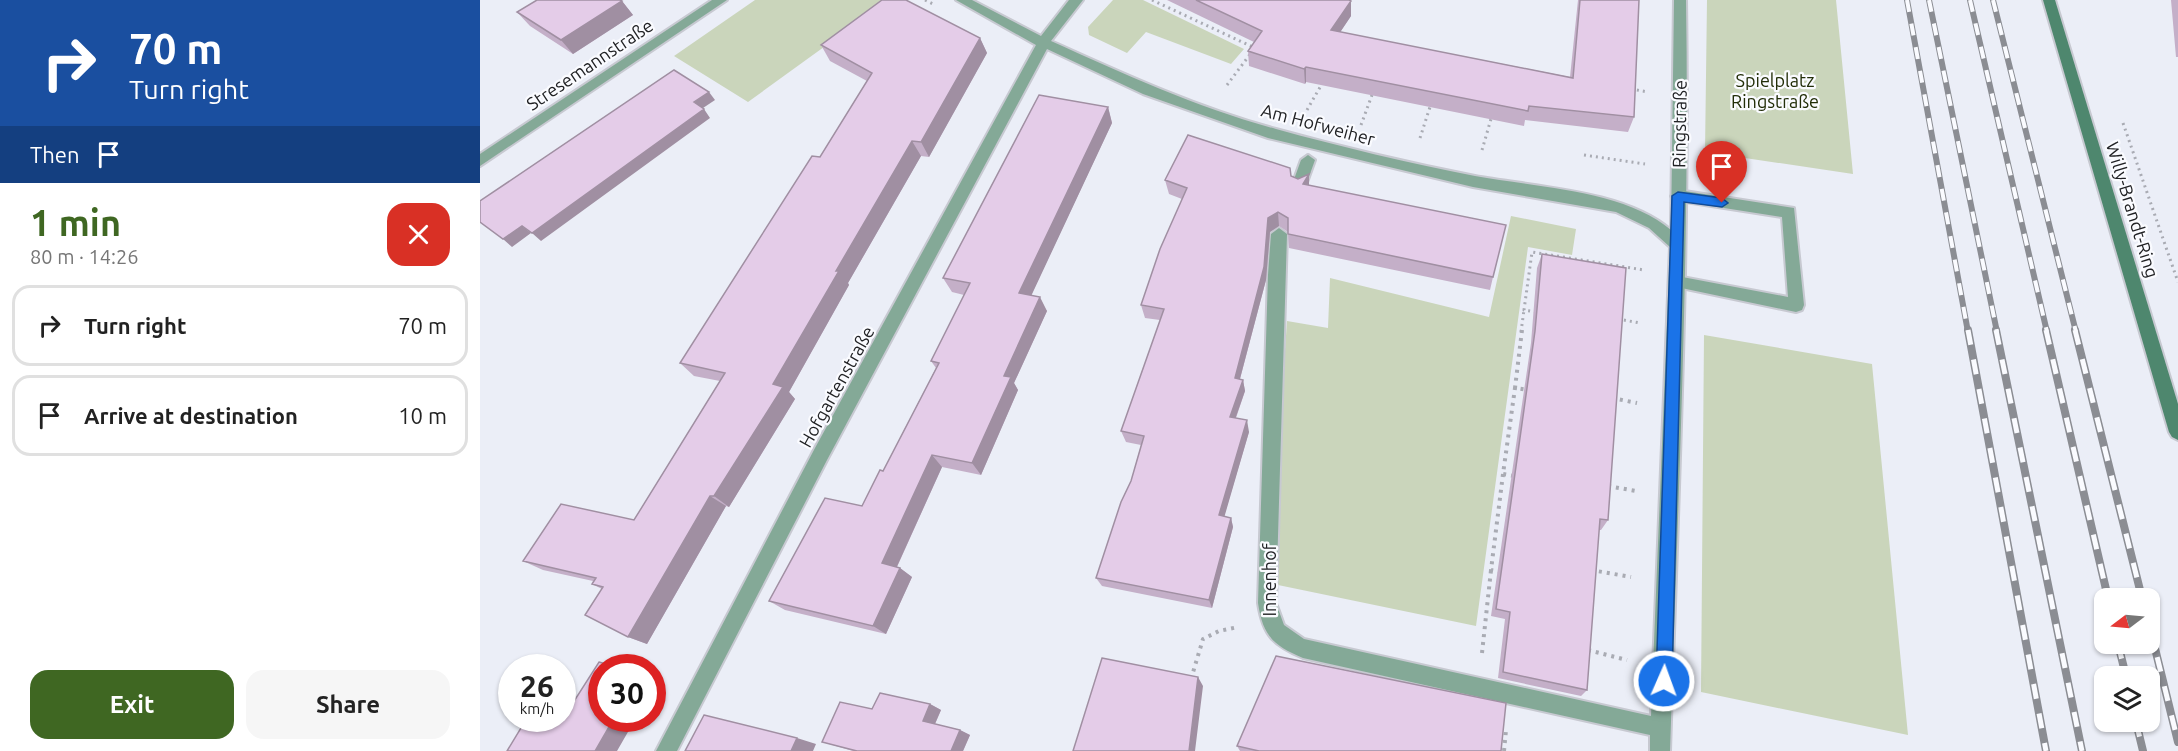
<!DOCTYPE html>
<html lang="en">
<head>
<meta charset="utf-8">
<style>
	:root { --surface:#fff; --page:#f6f6f6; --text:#222; --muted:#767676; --line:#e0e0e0; --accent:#3f6722 }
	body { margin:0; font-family:Ubuntu,sans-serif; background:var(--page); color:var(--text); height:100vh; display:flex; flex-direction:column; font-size:22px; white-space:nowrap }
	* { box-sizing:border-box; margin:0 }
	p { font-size:20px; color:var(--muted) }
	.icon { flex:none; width:33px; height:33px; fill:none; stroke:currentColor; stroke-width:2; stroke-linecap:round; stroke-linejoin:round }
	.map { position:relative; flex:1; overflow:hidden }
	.panel { display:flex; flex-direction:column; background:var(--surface); width:480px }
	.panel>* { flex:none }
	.hud { background:#1a4fa0; color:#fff; overflow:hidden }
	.needle { width:39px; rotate:254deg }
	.buttons { position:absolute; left:1614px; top:588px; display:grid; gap:12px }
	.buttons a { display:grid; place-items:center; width:66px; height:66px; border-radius:12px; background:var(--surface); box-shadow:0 2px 4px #0004; font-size:30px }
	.speed { position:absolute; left:18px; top:654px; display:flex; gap:12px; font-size:30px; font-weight:700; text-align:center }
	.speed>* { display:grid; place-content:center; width:78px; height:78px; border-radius:50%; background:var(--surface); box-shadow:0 2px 4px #0004; line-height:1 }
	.speed small { font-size:15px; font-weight:400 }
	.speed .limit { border:9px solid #d22; background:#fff; color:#111 }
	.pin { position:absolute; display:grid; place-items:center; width:51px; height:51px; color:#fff; margin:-62px -26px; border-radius:50% 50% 50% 0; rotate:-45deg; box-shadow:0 0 6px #0007 }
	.pin .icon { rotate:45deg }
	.me { position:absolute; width:66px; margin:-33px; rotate:2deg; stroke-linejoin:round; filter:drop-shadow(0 0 4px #0008) }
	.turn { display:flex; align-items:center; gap:21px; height:126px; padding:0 30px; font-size:27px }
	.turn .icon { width:78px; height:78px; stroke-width:2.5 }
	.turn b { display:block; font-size:42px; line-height:51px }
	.then { display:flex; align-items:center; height:57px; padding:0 30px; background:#0003; gap:12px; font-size:22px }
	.round { display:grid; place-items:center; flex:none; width:63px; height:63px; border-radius:18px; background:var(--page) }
	.head { display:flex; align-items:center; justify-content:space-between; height:102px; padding:0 30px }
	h1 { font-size:36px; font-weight:700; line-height:45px; color:var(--accent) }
	.button { display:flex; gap:12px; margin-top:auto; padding:12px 30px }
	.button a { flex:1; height:69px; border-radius:18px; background:var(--accent); color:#fff; font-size:24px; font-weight:700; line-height:69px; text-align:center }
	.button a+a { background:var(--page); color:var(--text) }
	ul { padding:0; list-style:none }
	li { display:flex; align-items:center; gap:18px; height:81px; margin:0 12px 9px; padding:0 18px; border:3px solid var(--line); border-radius:18px }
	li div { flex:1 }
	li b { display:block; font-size:22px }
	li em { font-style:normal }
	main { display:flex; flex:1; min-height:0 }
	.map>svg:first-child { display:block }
	.green { fill:#cad5bb }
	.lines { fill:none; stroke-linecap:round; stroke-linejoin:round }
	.service-casing { stroke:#c7c9d1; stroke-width:4 }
	.minor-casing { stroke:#c7c9d1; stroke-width:4 }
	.secondary-casing { stroke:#c7c9d1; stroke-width:4 }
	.path-far1 { stroke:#a9abb3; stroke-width:3; stroke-dasharray:2 4; stroke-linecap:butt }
	.path { stroke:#a9abb3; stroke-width:4; stroke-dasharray:3 5; stroke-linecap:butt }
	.service { fill:#84a997; fill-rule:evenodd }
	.minor { fill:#84a997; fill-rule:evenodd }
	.secondary { fill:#4e876e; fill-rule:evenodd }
	.rail-far1-casing { stroke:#8b8d93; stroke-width:6 }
	.rail-casing { stroke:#8b8d93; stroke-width:8 }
	.rail-far1 { stroke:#fafbff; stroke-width:4; stroke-dasharray:12; stroke-linecap:butt }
	.rail { stroke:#fafbff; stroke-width:5; stroke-dasharray:15; stroke-linecap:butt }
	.wall { fill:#c4afc8 }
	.shaded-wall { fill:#a08fa2 }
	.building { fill:#e4cce8; stroke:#a08fa2; stroke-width:1.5 }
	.route { fill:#1a73e8; stroke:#114b97; stroke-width:1.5 }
	.labels { text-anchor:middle; stroke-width:4.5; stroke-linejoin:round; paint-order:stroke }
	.street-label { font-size:18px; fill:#212225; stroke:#fafbff }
	.park-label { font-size:18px; fill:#222e08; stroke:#fafbff }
</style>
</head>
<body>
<main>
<section class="panel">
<div class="hud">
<div class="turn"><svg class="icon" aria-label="right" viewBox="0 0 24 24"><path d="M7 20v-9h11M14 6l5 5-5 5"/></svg><div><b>70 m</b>Turn right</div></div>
<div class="then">Then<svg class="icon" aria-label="arrive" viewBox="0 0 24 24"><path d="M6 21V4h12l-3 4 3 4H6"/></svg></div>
</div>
<div class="head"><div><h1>1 min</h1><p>80 m · 14:26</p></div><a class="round" style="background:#d93025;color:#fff"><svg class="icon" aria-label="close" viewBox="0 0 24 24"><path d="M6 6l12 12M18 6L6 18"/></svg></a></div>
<ul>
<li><svg class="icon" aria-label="right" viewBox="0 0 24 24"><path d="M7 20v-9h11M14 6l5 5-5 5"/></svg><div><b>Turn right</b></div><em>70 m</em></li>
<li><svg class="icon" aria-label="arrive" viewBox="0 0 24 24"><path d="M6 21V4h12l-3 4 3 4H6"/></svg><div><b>Arrive at destination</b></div><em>10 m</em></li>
</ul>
<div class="button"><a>Exit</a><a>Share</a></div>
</section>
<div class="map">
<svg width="1698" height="751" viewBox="0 0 1698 751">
	<rect width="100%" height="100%" fill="#ebeef7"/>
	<path class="green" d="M275 0H409L268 102 194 56Z
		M633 0H663L764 49 751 64 666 32 647 53 609 35 608 27Z
		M1227 0H1356L1373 174 1225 152Z
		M1031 216 1096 229 1092 255 1048 247 996 626 798 585 804 365 807 321 848 328 850 278 1009 317Z
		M1224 335 1392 364 1428 735 1221 692Z"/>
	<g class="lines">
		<defs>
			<path id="service" d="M1198 190 1314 208 1324 305 1322 310 1316 312 1192 286 1189 282 1192 278 1197 276 1308 297 1302 217 1193 200 1191 196Z"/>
			<path id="minor" d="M232 0H247L0 166V154Z
				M476 0H492L561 36 589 0H603L571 41C644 74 718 108 796 129 861 147 929 163 995 176 1055 187 1145 190 1191 230L1194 0H1206C1210 250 1198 502 1190 751H1170V735L823 658C793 645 783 636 778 603L788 275 791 234 799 228 807 234 796 603 804 625 824 639 1171 716 1190 247 1169 228 1136 212 993 187 788 138 663 94 567 49 347 460 197 751H176L335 448 556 45Z
				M828 155 835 160 826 185 819 191 814 189 812 185 821 160Z"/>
			<path id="secondary" d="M1563 0H1575L1698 404V440L1692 437 1689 432Z"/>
		</defs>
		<use href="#service" class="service-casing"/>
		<use href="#minor" class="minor-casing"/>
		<use href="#secondary" class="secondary-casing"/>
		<path class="path-far1" d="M445 0 453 4
			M672 0 775 48
			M747 85 771 53
			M1151 89 1168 92
			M827 110 843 82
			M1643 123 1698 282
			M881 125 892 95
			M940 138 950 107
			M1002 150 1011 119
			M1104 155 1165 164
			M1056 312 1044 310 1052 252 1164 270
			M1138 319 1160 323
			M1041 332 1044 310"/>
		<path class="path" d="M1042 330 1035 388 1048 390
			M1132 398 1157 403
			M1034 476 1023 474 1035 388
			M1128 486 1156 491
			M1111 570 1151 577
			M1021 572 1011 570 1023 474
			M1108 650 1147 660
			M1002 653 1011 570
			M711 679 723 639 739 631 758 627
			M1024 751 1026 730"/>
		<use href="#service" class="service"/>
		<use href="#minor" class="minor"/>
		<use href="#secondary" class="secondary"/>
		<defs>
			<path id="rail-far1" d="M1427 0 1488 332
				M1449 0 1517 332
				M1490 0 1567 332
				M1513 0 1596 332"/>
			<path id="rail" d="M1488 330 1566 751
				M1516 330 1602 751
				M1566 330 1628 598
				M1595 330 1662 598
				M1670 628 1698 742
				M1638 644 1646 676
				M1656 722 1663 751"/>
		</defs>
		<use href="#rail-far1" class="rail-far1-casing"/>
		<use href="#rail" class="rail-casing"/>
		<use href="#rail-far1" class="rail-far1"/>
		<use href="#rail" class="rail"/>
	</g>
	<path class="wall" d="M687 0H869L871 16 860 32 1090 77 1098 0H1159L1154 117 1148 132 1045 120 1044 126 826 82 825 84 769 66 768 51 774 42Z
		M1691 0H1698V57H1696Z
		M142 1 153 15 93 54 50 26 37 12Z
		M500 38 507 53 449 157 441 156 368 283 369 285 309 392 315 399 249 507 246 506 167 644 148 637 122 589 112 584 113 581 63 570 43 561 154 520 240 381 214 376 200 363 340 157 387 81 350 61 341 45Z
		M628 107 632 123 551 295 567 311 534 383 538 390 501 475 462 467 417 567 420 568 432 577 406 634 305 610 289 601 382 506 403 471 456 368 451 361 484 295 472 292 463 278Z
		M685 180 829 185 1013 277 1010 290 809 248 808 232 799 226 790 232 786 280 760 379 763 380 765 391 756 418 769 432 744 516 751 518 753 527 732 608 622 586 616 578 651 481 661 445 646 442 641 431 680 320 665 318 661 305 702 199 689 194Z
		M1062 254 1128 520 1121 530H1119L1107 690 1101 696 1018 678 1025 619 1011 616 1051 343 1057 268Z
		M450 704 461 710 455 724 480 730 490 735 483 751H373L342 742Z
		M757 746 1021 751H760Z"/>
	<path class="shaded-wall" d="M142 1 153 15 93 54 81 40Z
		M871 1V16L851 46V30Z
		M500 38 507 53 449 157 441 142Z
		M826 67V82L825 84 824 69Z
		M229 92 235 100 220 110 214 102Z
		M628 107 632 123 546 307 539 293Z
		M224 109 230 118 61 241 52 233Z
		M432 141 441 156 368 283 369 285 309 392 315 399 249 507 234 496 293 384 356 271Z
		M829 174V189L823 184Z
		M798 212 799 226 790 232 786 280 757 390 755 378 788 218Z
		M42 226 51 233 32 247 23 239Z
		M560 297 567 311 534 383 538 390 501 475 492 463 524 376Z
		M763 380 765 391 752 428 750 417Z
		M767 420 769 432 742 525 739 515Z
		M452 455 462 467 414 573 402 563Z
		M230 496 246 506 167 644 148 637Z
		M751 518 753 527 732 608 729 600Z
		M420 568 432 577 406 634 393 626Z
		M172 677 179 679 172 690Z
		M718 677 723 686 715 751H709Z
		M82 698H84L111 711 91 706 82 701Z
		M450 704 461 710 454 726 443 721Z
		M134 718H156L137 751H115Z
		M480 730 490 735 483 751H471Z
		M317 738 336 744 333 751H311Z"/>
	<path class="building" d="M57 0H140L142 1 81 40 37 12Z
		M402 0H426L500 38 441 142 432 141 356 271H359L293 384 303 387 234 496H230L148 637 105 615 123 587 112 584 116 578 43 561 81 504 154 520 245 373 200 363 332 156 340 157 392 73 341 45Z
		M716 0H869L871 1 851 30 1093 78 1100 0H1159L1154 117 1049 106 1048 111 826 67 824 69 768 51 782 31Z
		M194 70 229 92 214 102 224 109 52 233 42 226 23 239 0 222V201Z
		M559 95 628 107 539 293 560 297 524 376 531 377 492 463 452 455 402 563 420 568 393 626 289 601 345 498 382 506 400 470 403 471 459 363 451 361 490 283 463 278Z
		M708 135 810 168 811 176 818 179 829 174 823 184 1026 225 1013 277 808 234V218L798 212 788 218 784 267 755 378 763 380 750 417 767 420 739 515 751 518 729 600 616 578 641 502 651 481 664 436 641 431 684 309 661 305 680 249 707 188 685 180Z
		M1062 254 1146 268 1128 520 1120 519 1107 690 1023 672 1030 612 1016 609 1055 331Z
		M796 656 1026 703 1021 751H779L757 746Z
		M622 658 718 677 709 751H593Z
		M119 662 140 668H122V718H134L115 751H27L47 718H82V701L91 706Z
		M400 693 450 704 443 721 480 730 471 751H377L342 742 360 702 392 709Z
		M224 715 317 738 311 751H205Z"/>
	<path class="route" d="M1198 192 1242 198 1248 203 1242 207 1204 202 1192 681 1189 686 1184 689 1178 686 1176 681 1192 196Z"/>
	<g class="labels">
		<g class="street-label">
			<text transform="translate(110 65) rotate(-34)" y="6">Stresemannstraße</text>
			<text transform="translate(1200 124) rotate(-89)" y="6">Ringstraße</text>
			<text transform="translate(838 125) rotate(15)" y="6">Am Hofweiher</text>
			<text transform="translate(1652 210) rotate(73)" y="6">Willy-Brandt-Ring</text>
			<text transform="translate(357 387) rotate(-61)" y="6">Hofgartenstraße</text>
			<text transform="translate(790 580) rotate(-90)" y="6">Innenhof</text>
		</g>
		<g class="park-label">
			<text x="1295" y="87">Spielplatz<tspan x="1295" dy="21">Ringstraße</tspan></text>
		</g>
	</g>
</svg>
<div class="buttons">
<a><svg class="needle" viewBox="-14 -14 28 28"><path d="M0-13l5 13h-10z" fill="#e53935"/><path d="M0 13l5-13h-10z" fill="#767676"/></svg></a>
<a><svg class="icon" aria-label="layers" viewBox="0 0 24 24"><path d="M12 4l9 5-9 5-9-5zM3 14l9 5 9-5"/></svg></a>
</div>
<div class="speed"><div>26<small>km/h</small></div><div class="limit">30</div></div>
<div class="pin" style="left:1242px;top:203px;background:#d93025"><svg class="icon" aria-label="arrive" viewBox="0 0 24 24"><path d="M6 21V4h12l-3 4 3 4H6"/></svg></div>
<svg class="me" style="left:1184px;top:681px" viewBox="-20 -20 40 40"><circle r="17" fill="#1a73e8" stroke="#fff" stroke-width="3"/><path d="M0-11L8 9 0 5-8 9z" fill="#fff"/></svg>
</div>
</main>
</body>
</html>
